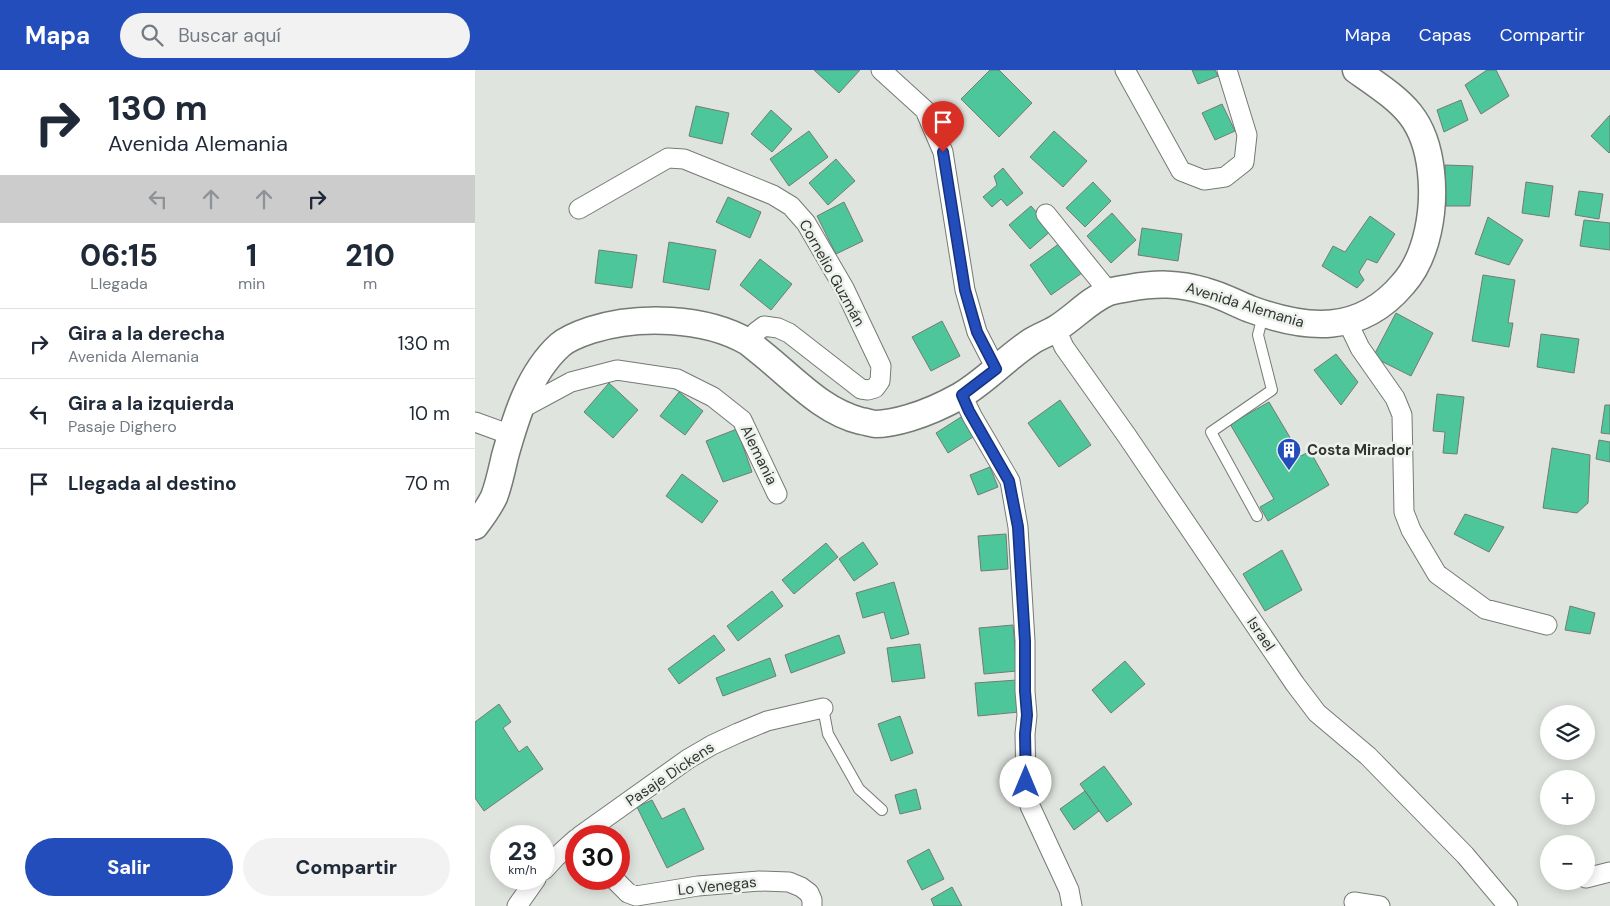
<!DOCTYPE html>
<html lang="es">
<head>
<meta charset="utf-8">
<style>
	:root { --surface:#fff; --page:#f2f2f3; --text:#1f2937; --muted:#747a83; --line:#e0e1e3; --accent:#224dbb }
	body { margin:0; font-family:"DM Sans",sans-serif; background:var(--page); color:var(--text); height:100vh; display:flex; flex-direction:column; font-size:19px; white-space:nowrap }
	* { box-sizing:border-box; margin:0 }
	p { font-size:16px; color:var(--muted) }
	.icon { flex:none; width:28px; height:28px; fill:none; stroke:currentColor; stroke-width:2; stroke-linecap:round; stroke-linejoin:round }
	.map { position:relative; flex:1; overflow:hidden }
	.drawer { display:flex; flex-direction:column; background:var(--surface); width:475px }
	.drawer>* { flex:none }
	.banner { background:#fff; color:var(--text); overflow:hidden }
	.buttons { position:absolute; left:1065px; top:635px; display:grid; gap:10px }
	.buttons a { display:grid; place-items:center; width:55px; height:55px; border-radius:50%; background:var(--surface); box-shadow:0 2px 12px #0003; font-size:25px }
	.speed { position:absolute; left:15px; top:755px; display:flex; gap:10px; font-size:25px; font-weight:700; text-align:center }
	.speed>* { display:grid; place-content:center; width:65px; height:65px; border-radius:50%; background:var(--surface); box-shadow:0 2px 12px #0003; line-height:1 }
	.speed small { font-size:12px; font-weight:400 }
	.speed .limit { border:8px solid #d22; background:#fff; color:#111 }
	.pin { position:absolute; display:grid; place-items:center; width:42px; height:42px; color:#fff; margin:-51px -21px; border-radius:50% 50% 50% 0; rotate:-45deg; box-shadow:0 0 5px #0007 }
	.pin .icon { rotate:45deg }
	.me { position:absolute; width:55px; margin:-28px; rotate:0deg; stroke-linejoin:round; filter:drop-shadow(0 0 4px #0008) }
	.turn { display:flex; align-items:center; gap:18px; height:105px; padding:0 25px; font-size:22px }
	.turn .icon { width:65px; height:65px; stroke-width:2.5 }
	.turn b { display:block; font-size:35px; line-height:42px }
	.lanes { display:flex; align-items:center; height:48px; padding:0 25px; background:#0003; justify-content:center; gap:25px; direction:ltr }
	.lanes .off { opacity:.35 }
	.eta { display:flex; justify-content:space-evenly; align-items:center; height:85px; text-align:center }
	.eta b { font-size:30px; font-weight:800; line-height:35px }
	.button { display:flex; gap:10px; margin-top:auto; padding:10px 25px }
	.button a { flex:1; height:58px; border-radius:30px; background:var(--accent); color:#fff; font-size:20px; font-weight:800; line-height:58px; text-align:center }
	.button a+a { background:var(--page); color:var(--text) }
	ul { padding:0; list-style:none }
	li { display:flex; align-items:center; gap:15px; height:70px; padding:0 25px; border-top:1px solid var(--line) }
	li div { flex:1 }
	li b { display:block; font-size:19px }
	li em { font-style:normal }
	header { display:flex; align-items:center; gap:30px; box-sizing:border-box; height:70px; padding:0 25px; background:var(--accent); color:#fff }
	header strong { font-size:24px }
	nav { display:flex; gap:28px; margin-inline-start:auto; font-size:18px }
	.search { width:350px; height:45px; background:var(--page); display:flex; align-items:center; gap:12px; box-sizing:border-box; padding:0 18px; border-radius:28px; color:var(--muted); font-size:19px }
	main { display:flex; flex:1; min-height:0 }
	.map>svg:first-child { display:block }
	.building { fill:#4ec69c; stroke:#727b76 }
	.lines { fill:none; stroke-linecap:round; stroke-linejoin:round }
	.lane-casing { stroke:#747a74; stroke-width:12 }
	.street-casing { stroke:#747a74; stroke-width:21 }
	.secondary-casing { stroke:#747a74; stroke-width:29 }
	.lane { stroke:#fff; stroke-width:10 }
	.street { stroke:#fff; stroke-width:19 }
	.secondary { stroke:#fff; stroke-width:26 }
	.route-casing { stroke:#16327a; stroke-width:12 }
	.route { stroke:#224dbb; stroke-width:9 }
	.labels { text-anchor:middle; stroke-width:5; stroke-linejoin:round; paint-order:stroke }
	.street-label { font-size:15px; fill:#313431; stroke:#ecf2eb }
	.poi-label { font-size:15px; font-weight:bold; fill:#313431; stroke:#ecf2eb; text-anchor:start }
</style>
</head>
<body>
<header>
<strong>Mapa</strong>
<div class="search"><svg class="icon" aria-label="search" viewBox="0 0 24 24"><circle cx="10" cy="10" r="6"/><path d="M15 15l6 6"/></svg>Buscar aquí</div>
<nav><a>Mapa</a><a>Capas</a><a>Compartir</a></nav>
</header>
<main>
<section class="drawer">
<div class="banner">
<div class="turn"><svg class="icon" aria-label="right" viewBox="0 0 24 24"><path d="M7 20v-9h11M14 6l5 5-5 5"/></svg><div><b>130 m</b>Avenida Alemania</div></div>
<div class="lanes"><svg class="icon off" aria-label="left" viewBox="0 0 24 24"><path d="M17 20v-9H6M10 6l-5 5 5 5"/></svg><svg class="icon off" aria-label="ahead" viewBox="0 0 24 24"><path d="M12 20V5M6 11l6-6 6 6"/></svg><svg class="icon off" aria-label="ahead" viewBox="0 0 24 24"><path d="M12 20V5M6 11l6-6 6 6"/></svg><svg class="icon" aria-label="right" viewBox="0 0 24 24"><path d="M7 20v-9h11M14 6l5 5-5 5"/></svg></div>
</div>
<div class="eta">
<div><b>06:15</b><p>Llegada</p></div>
<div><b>1</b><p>min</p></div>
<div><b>210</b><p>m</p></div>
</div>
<ul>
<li><svg class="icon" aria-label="right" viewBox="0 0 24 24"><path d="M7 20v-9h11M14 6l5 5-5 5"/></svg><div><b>Gira a la derecha</b><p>Avenida Alemania</p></div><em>130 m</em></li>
<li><svg class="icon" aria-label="left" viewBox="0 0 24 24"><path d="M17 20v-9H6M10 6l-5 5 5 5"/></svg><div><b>Gira a la izquierda</b><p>Pasaje Dighero</p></div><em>10 m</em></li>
<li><svg class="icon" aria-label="arrive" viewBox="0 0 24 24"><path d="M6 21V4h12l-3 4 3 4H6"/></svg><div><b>Llegada al destino</b></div><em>70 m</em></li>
</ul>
<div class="button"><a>Salir</a><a>Compartir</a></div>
</section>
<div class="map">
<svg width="1135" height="836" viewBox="0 0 1135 836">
	<rect width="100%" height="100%" fill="#dfe5de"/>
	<path class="building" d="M339 0H385L364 23Z
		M515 0H524L557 33 524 67 486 29Z
		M717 0H740L743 6 723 14Z
		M1012 0H1021L1034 26 1006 44 990 15Z
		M986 30 993 50 969 62 962 40Z
		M747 34 760 61 740 70 727 43Z
		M221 36 254 43 247 74 214 66Z
		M296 40 317 59 297 82 276 64Z
		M1135 45V82L1134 83 1116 66Z
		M334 61 353 87 314 116 295 89Z
		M579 61 612 91 588 117 555 87Z
		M361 89 380 111 353 135 334 113Z
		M970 95 998 96 995 136H971Z
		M528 98 548 123 532 136 526 129 517 137 508 127 522 115 519 106Z
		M618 112 636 131 610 157 591 138Z
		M1051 112 1078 116 1074 147 1047 143Z
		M1104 121 1128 124 1124 149 1100 145Z
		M253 127 286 142 275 168 241 152Z
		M369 132 388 171 361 184 342 146Z
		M556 136 577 160 555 179 534 155Z
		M637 143 661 170 636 193 612 166Z
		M895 146 920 164 902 193 892 189 884 202 889 210 882 218 847 196 858 176 870 182Z
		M1013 147 1048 170 1034 195 1000 184Z
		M1109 150 1135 153V180L1105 176Z
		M667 158 707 164 703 191 663 185Z
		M194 172 241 180 234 220 188 212Z
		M585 173 607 203 576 225 555 195Z
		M124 180 162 185 157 218 120 213Z
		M285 189 317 214 296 240 265 215Z
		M1008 205 1040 210 1033 253H1038L1034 277 997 271Z
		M921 243 958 263 936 306 898 287Z
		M467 251 485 286 456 301 437 267Z
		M1066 264 1104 269 1099 303 1062 297Z
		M861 284 883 312 866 335 839 300Z
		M134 313 163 340 138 368 109 342Z
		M204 322 228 341 210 365 185 346Z
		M962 324 989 327 982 384 968 383 970 362 958 361Z
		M585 330 616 375 584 397 553 353Z
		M794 332 826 386 835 381 854 415 793 451 785 437 799 429 755 354Z
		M1130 335H1135V364L1126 363Z
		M486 347 498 367 473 383 461 363Z
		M262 359 277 402 248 412 231 371Z
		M1124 370 1135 372V392L1121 389Z
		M1077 378 1115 385 1113 433 1102 443 1068 438Z
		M515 397 523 417 503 425 495 405Z
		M207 404 243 431 227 453 191 426Z
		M990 444 1029 457 1014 482 979 464Z
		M531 464 533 499 506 501 503 466Z
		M388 472 403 494 379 511 364 489Z
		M351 473 363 487 319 524 307 510Z
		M807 480 827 520 790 541 768 504Z
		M419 512 434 564 416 569 409 542 388 548 381 523Z
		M297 521 308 536 263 571 252 556Z
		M1095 536 1120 543 1115 564 1090 560Z
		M538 555 542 601 509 604 504 558Z
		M239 565 250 580 204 614 193 599Z
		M364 565 370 583 316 603 310 585Z
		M445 574 450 608 417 612 412 578Z
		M295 588 301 606 248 626 241 608Z
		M650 591 670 614 636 643 617 620Z
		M542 610 544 642 503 646 500 613Z
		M24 634 36 652 28 658 44 682 52 676 68 699 9 741 0 728V652Z
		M425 646 438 683 416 691 403 654Z
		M629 696 657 734 632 752 605 714Z
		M441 719 446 739 425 744 420 725Z
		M610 721 624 741 599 760 585 739Z
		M177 730 187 749 209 738 229 779 192 798 162 737Z
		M454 779 469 809 447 820 432 791Z
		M477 817 487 836H459L456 829Z"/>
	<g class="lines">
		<defs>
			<path id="lane" d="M782 446 736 362 797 320 783 265 788 245
				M348 638 353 664 384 719 407 740"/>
			<path id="street" d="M406 0 450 40 468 82 490 220 502 262 521 299
				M650 0 706 101 729 110 750 107 769 92 772 65 752 0
				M104 139 193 88 209 89 298 125 316 136 331 153 369 218 406 296 405 311 400 318 393 320 386 319 314 263 303 258 289 256 281 262 273 273
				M571 144 634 222
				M872 251 885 278 920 328 927 345 929 442 936 460 962 504 1010 539 1072 555
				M581 259 589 277 652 366 820 614 842 643 893 686 990 785 1033 836
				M487 325 497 346 535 411 543 457 550 571V621L552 645 550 664 551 712 555 736 594 820 597 836
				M44 340 96 312 142 300 202 309 238 327 267 350 302 424
				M0 352 36 365
				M105 766 213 689 237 675 263 663 292 651 348 638
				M69 800 81 787 101 769
				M1111 808 1135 802
				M139 809 153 823 161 826 223 816 284 811 314 812 326 817 334 823 337 830V836
				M879 832 905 836
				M42 836 61 809"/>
			<path id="secondary" d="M0 456C7 447 14 437 19 427 24 414 27 399 30 386 41 347 54 303 85 275 93 268 107 263 116 260 163 245 230 247 273 272 278 276 284 281 289 285 320 310 347 341 386 351 388 351 398 354 400 354 411 354 424 351 434 348 451 343 469 335 485 326 511 311 532 287 557 271 565 266 574 263 582 258 600 247 614 230 634 222 640 220 648 219 654 218 681 213 704 213 730 221 746 225 760 233 775 239 832 260 885 265 928 214 953 186 960 139 956 102 950 45 925 31 881 0"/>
		</defs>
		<use href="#lane" class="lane-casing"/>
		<use href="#street" class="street-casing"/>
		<use href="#secondary" class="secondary-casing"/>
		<use href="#lane" class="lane"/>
		<use href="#street" class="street"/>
		<use href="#secondary" class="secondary"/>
	</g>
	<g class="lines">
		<defs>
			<path id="route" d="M468 82 490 220 502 262 521 299 487 325 494 341 534 411 543 457 550 571V621L552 645 550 664 551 712"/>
		</defs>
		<use href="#route" class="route-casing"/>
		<use href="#route" class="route"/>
	</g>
	<defs>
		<symbol id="building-pin" viewBox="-11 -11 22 30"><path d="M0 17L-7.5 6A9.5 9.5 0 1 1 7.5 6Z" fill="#224dbb" stroke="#ecf2eb"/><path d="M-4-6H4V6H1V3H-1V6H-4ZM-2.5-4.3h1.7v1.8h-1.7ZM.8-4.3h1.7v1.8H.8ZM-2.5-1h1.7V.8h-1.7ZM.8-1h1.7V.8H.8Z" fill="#fff"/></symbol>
	</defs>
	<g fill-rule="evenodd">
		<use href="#building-pin" x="800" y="366" width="28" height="38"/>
	</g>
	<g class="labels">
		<g class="street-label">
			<text transform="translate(357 203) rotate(61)" y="5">Cornelio Guzmán</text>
			<text transform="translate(770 235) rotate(17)" y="5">Avenida Alemania</text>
			<text transform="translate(284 385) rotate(64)" y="5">Alemania</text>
			<text transform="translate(786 564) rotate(56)" y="5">Israel</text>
			<text transform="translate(195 704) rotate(-34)" y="5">Pasaje Dickens</text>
			<text transform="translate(242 816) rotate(-6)" y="5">Lo Venegas</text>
		</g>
		<g class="poi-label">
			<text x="832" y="385">Costa Mirador</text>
		</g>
	</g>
</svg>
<div class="buttons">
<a><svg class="icon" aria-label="layers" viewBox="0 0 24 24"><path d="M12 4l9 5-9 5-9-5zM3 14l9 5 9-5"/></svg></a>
<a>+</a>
<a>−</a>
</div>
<div class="speed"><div>23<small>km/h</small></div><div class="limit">30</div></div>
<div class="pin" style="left:468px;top:82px;background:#d93025"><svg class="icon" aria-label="arrive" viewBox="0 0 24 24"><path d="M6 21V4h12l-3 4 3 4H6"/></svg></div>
<svg class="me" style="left:551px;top:712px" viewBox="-20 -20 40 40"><circle r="19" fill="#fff"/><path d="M0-13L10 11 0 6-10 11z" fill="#224dbb"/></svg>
</div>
</main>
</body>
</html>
